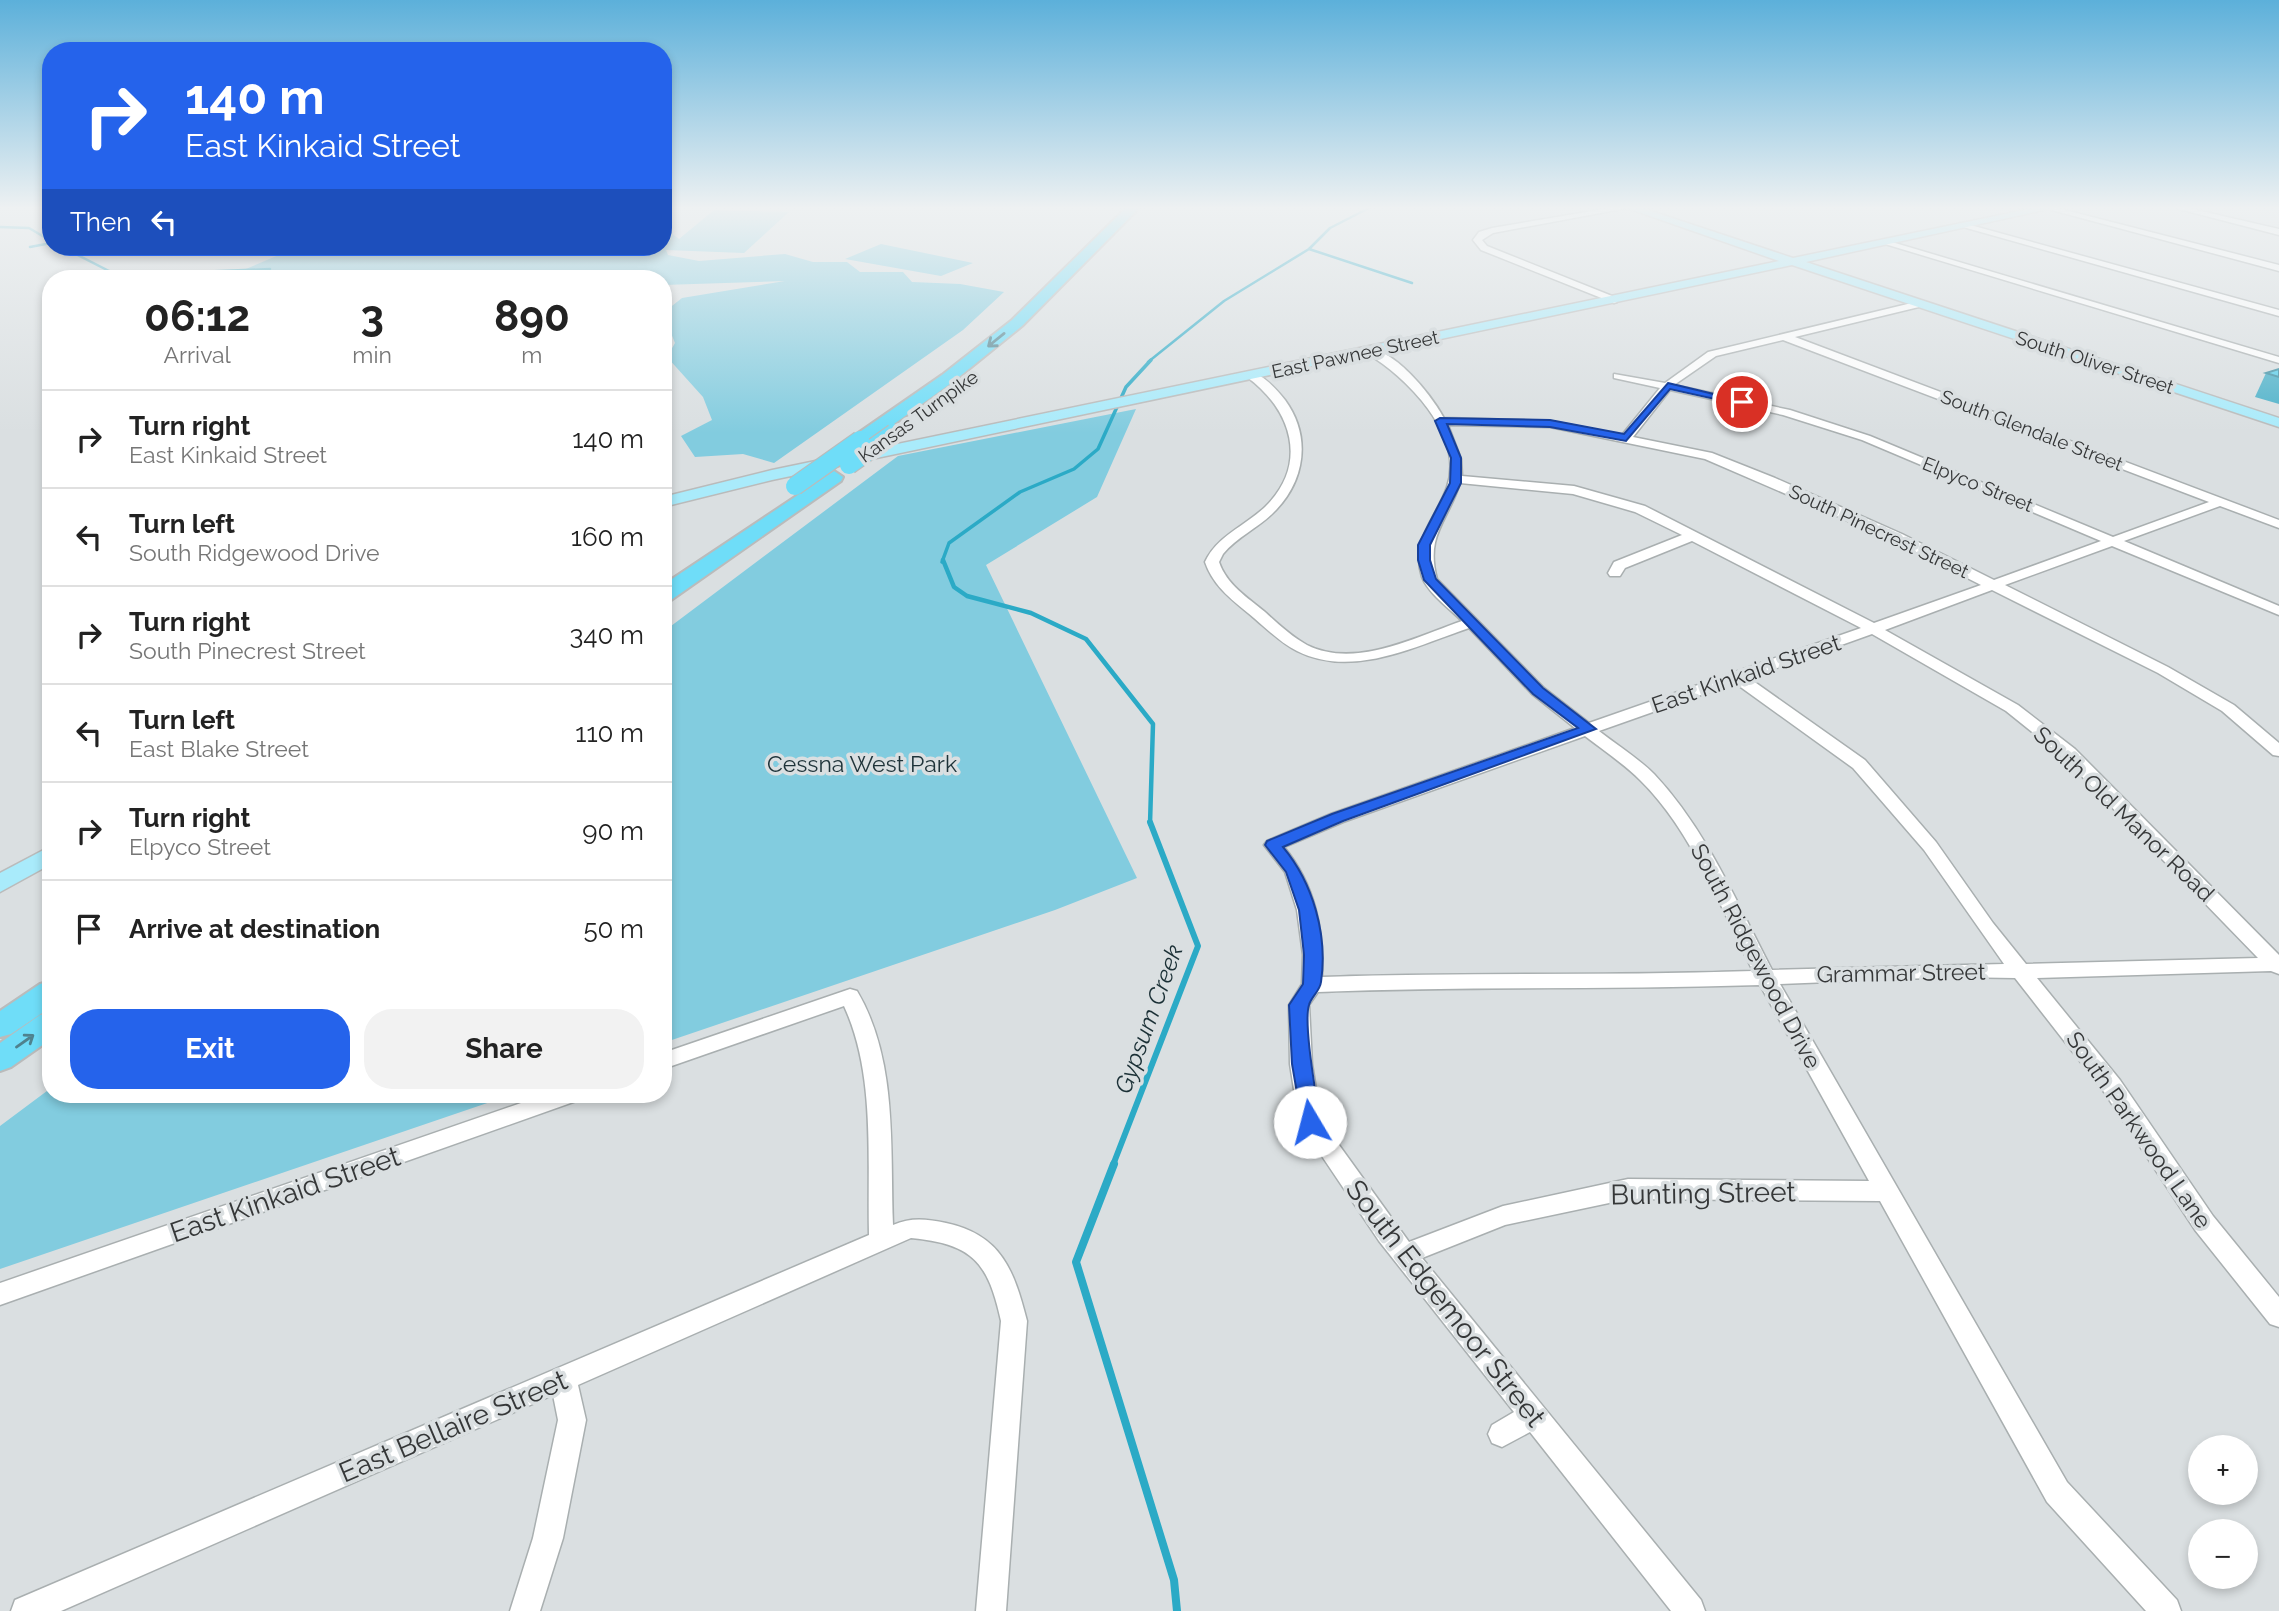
<!DOCTYPE html>
<html lang="en">
<head>
<meta charset="utf-8">
<style>
	:root { --surface:#fff; --page:#f2f2f2; --text:#222; --muted:#767676; --line:#e0e0e0; --accent:#2563eb }
	body { margin:0; font-family:Raleway,sans-serif; background:var(--page); color:var(--text); height:100vh; display:flex; flex-direction:column; font-size:26px; white-space:nowrap }
	* { box-sizing:border-box; margin:0 }
	p { font-size:23px; color:var(--muted) }
	.icon { flex:none; width:38px; height:38px; fill:none; stroke:currentColor; stroke-width:2; stroke-linecap:round; stroke-linejoin:round }
	.map { position:relative; flex:1; overflow:hidden }
	.details { position:absolute; left:42px; top:270px; width:630px; height:833px; display:flex; flex-direction:column; background:var(--surface); border-radius:28px; box-shadow:0 4px 10px #0003 }
	.details>* { flex:none }
	.banner { position:absolute; left:42px; top:42px; width:630px; height:214px; border-radius:28px; box-shadow:0 4px 10px #0003; background:#2563eb; color:#fff; overflow:hidden }
	.tools { position:absolute; left:2188px; top:1435px; display:grid; gap:14px }
	.tools a { display:grid; place-items:center; width:70px; height:70px; border-radius:50%; background:var(--surface); box-shadow:0 4px 10px #0003; font-size:35px }
	.pin { position:absolute; display:grid; place-items:center; width:60px; height:60px; color:#fff; margin:-30px; border:4px solid #fff; border-radius:50%; box-shadow:0 2px 7px #0007 }
	.me { position:absolute; width:77px; margin:-38px; rotate:352deg; stroke-linejoin:round; filter:drop-shadow(0 0 5px #0008) }
	.turn { display:flex; align-items:center; gap:24px; height:147px; padding:0 28px; font-size:32px }
	.turn .icon { width:91px; height:91px; stroke-width:2.5 }
	.turn b { display:block; font-size:49px; line-height:60px }
	.then { display:flex; align-items:center; height:66px; padding:0 28px; background:#0003; gap:14px; font-size:26px }
	.eta { display:flex; justify-content:space-evenly; align-items:center; height:119px; text-align:center }
	.eta b { font-size:42px; font-weight:700; line-height:49px }
	.action { display:flex; gap:14px; margin-top:auto; padding:14px 28px }
	.action a { flex:1; height:80px; border-radius:28px; background:var(--accent); color:#fff; font-size:28px; font-weight:700; line-height:80px; text-align:center }
	.action a+a { background:var(--page); color:var(--text) }
	ul { padding:0; list-style:none }
	li { display:flex; align-items:center; gap:21px; height:98px; padding:0 28px; border-top:2px solid var(--line) }
	li div { flex:1 }
	li b { display:block; font-size:26px }
	li em { font-style:normal }
	.map>svg:first-child { display:block }
	.green { fill:#82ccdf }
	.lines { fill:none; stroke-linecap:round; stroke-linejoin:round }
	.stream-far4 { stroke:#2baac6; stroke-width:2.5 }
	.stream-far3 { stroke:#2baac6; stroke-width:3.5 }
	.stream-far2 { stroke:#2baac6; stroke-width:4.5 }
	.stream-far1 { stroke:#2baac6; stroke-width:6 }
	.stream { stroke:#2baac6; stroke-width:8 }
	.minor-casing { stroke:#a9afb0; stroke-width:3 }
	.major-casing { stroke:#babbbb; stroke-width:3 }
	.highway-casing { stroke:#babbbb; stroke-width:4 }
	.minor { fill:#fff; fill-rule:evenodd }
	.major { fill:#a9ebfb; fill-rule:evenodd }
	.highway { fill:#6fddf8; fill-rule:evenodd }
	.highway-bridge-casing { stroke:#babbbb; stroke-width:20; stroke-linecap:butt }
	.highway-bridge { stroke:#6fddf8; stroke-width:18 }
	.wall { fill:#4cb1c9 }
	.building { fill:#58ceea; stroke:#3e90a4; stroke-width:2 }
	.oneway { stroke:#4f828e }
	.route { fill:#2563eb; stroke:#184099; stroke-width:2 }
	.labels { text-anchor:middle; stroke-width:7; stroke-linejoin:round; paint-order:stroke }
	.far-street-label { font-size:19px; fill:#353738; stroke:#dadfe1 }
	.street-label { font-size:23px; fill:#353738; stroke:#dadfe1 }
	.park-label { font-size:23px; fill:#1e3339; stroke:#dadfe1 }
	.water-label { font-size:24px; font-style:italic; fill:#1b3036; stroke:#dadfe1 }
	.near-street-label { font-size:28px; fill:#353738; stroke:#dadfe1 }
</style>
</head>
<body>
<div class="map">
<svg width="2279" height="1611" viewBox="0 0 2279 1611">
	<rect width="100%" height="100%" fill="#dadfe1"/>
	<path class="green" d="M714 210 789 212 744 253 666 250 668 255 699 261 785 254 813 262H847L860 272H903L912 282 960 284 1004 292 963 330 774 463 743 454 695 457 681 436 712 420 703 397 667 357 675 343 663 313 682 298 785 281 663 285V278H251L234 274 281 254 345 247H663V227L679 239Z
		M881 244 973 263 941 276 845 259Z
		M1136 409 1097 497 986 565 1137 878 1055 910 663 1043V632L898 456Z
		M51 1088V1094H514L0 1269V1126Z"/>
	<g class="lines">
		<path class="stream-far4" d="M0 227 29 228 51 241
			M30 247 51 243
			M62 247 109 271 124 275 270 269
			M1309 249 1412 283
			M108 278 122 275
			M1148 362 1224 301 1309 249 1330 228 1369 208"/>
		<path class="stream-far3" d="M942 562 949 543 1020 492 1074 469 1098 449 1126 387 1151 360"/>
		<path class="stream-far2" d="M943 560 954 587 967 596 1031 613 1086 639 1153 724 1150 824"/>
		<path class="stream-far1" d="M1113 1165 1198 946 1150 822"/>
		<path class="stream" d="M1114 1164 1076 1262 1174 1580 1177 1611"/>
		<defs>
			<path id="minor" d="M1610 208H1627L1493 233 1482 240 1487 246 1617 298V302L1614 303 1481 250 1473 240 1479 232 1492 228Z
				M2044 208H2057L2279 265V271Z
				M2175 208H2188L2279 229V235Z
				M1963 223 2279 310V316L1963 227Z
				M1885 240 2279 357V363L1885 244Z
				M1920 301 1923 302V306L1795 337 2279 520V528L2220 506 2124 541 2279 606V615L2112 546 2005 585 2168 667 2234 705 2279 743V756L2273 755 2222 711 2158 673 1992 590 1885 630 2018 705 2075 749 2279 955V974L2271 971 2037 978 2120 1080 2213 1216 2279 1297V1327L2270 1324 2195 1230 2104 1092 2015 978 1953 977 1780 984 2067 1482 2177 1600 2181 1611H2146L2047 1502 1880 1201 1628 1199 1505 1225 1422 1258 1701 1600 1705 1611H1671L1530 1432 1502 1447 1492 1443 1488 1434 1492 1425 1514 1412 1379 1241 1299 1122 1290 1064 1289 1005 1302 984 1303 955 1297 910 1285 872 1264 845 1267 841 1331 814 1575 728 1532 694 1469 628C1416 646 1352 679 1297 651 1281 643 1268 630 1254 618 1234 601 1214 588 1205 562 1217 536 1245 526 1265 507 1309 464 1292 410 1247 377V373C1261 371 1277 390 1285 400 1312 437 1305 482 1273 513 1258 528 1237 537 1223 554L1219 562C1227 585 1247 597 1265 612 1278 624 1292 637 1307 645 1355 669 1416 637 1462 621 1450 609 1428 593 1422 577 1410 540 1436 519 1447 487 1465 435 1406 376 1366 353V349C1394 347 1432 396 1444 418L1550 421 1622 435 1660 388 1614 378V374L1665 383 1708 352ZM1783 340 2209 502 2113 537 1870 436 1790 410 1674 385 1716 356ZM1670 390 1783 415 1862 440 2101 541 1994 580 1902 534 1775 478 1712 453 1633 437ZM1448 425 1550 427 1705 459 1892 540 1981 585 1874 623 1645 506 1574 486 1462 476 1461 459ZM1460 483 1573 494 1635 512 1682 535 1614 562 1608 573 1610 576H1620L1625 568 1692 541 1861 628 1589 723 1544 688 1437 579C1425 535 1448 521 1460 483ZM1872 634 2006 711 2063 757 2258 958 2026 964 1993 923 1936 842 1865 760 1749 678ZM1735 683 1853 768 1924 850 2004 964 1772 970C1737 903 1706 829 1654 774 1638 758 1617 745 1599 731ZM1585 736C1603 750 1624 764 1640 780 1692 831 1720 907 1753 971 1609 976 1466 972 1322 977 1324 929 1315 885 1284 847L1343 822ZM1760 985 1869 1181 1628 1179 1503 1206 1409 1242 1321 1120 1312 1064 1309 1005 1318 992C1465 986 1613 990 1760 985Z
				M850 989 857 991C898 1060 890 1148 893 1225 911 1217 927 1219 946 1223 1002 1235 1014 1271 1027 1321L1006 1611H976L1001 1321C988 1262 973 1244 911 1238L578 1385 586 1420 563 1538 540 1611H510L533 1538 558 1420 553 1395 61 1611H11L15 1600 869 1235C867 1160 876 1075 844 1006L663 1069V1053Z
				M547 1094H582L579 1100 0 1305V1283Z"/>
			<path id="major" d="M1627 208H1642L1793 258 2034 208H2053L1806 262 2279 418V427L1792 265 772 480 663 507V497L772 470 1779 261Z
				M51 846V864L0 892V873Z"/>
			<path id="highway" d="M1126 208H1139L1022 326 954 381 866 444H854L851 440 854 436 942 375 1012 320Z
				M834 471 843 477 841 481 671 600 663 601V585Z
				M51 981V1007L11 1034 0 1037V1011L40 984Z
				M51 1012V1039L11 1067 0 1071V1043L40 1015Z"/>
		</defs>
		<use href="#minor" class="minor-casing"/>
		<use href="#major" class="major-casing"/>
		<use href="#highway" class="highway-casing"/>
		<use href="#minor" class="minor"/>
		<use href="#major" class="major"/>
		<use href="#highway" class="highway"/>
		<defs>
			<path id="highway-bridge" d="M849 465 894 433
				M795 486 860 440"/>
		</defs>
		<use href="#highway-bridge" class="highway-bridge-casing"/>
		<use href="#highway-bridge" class="highway-bridge"/>
	</g>
	<path class="wall" d="M2279 369V404L2255 397 2266 373Z"/>
	<path class="building" d="M2279 369V377L2266 373Z"/>
	<defs><path id="oneway-shaft" d="M-6 0H5M1.5-3L5.5 0L1.5 3" fill="none" stroke-width="1.6" stroke-linecap="round" stroke-linejoin="round" transform="scale(1.75)"/></defs>
	<g class="oneway">
		<use href="#oneway-shaft" transform="translate(996 340) rotate(141)"/>
		<use href="#oneway-shaft" transform="translate(25 1041) rotate(-35)"/>
	</g>
	<linearGradient id="sky" x2="0" y2="1"><stop stop-color="#5cb0da"/><stop offset="0.48" stop-color="#eef1f2"/><stop offset="1" stop-color="#eef1f2" stop-opacity="0"/></linearGradient>
	<rect width="2279" height="433" fill="url(#sky)"/>
	<path class="route" d="M1668 383 1747 402 1742 405 1670 389 1626 441 1550 427 1447 424 1461 458V483L1430 545V560L1436 579 1543 688 1596 729 1343 821 1283 847C1313 883 1328 935 1321 982 1320 991 1311 997 1309 1005 1303 1024 1317 1099 1320 1122L1317 1128H1303L1292 1064 1289 1005 1303 984 1304 955 1299 910 1286 872 1265 845 1267 841 1332 814 1578 728 1533 694 1424 580 1418 560V545L1450 483 1451 458 1435 421 1440 418 1550 420 1624 434Z"/>
	<g class="labels">
		<g class="far-street-label">
			<text transform="translate(1355 354) rotate(-12)" y="7">East Pawnee Street</text>
			<text transform="translate(2095 362) rotate(18)" y="7">South Oliver Street</text>
			<text transform="translate(918 416) rotate(-36)" y="7">Kansas Turnpike</text>
			<text transform="translate(2032 430) rotate(21)" y="7">South Glendale Street</text>
			<text transform="translate(1978 484) rotate(22)" y="7">Elpyco Street</text>
			<text transform="translate(1879 531) rotate(25)" y="7">South Pinecrest Street</text>
		</g>
		<g class="street-label">
			<text transform="translate(1746 674) rotate(-19)" y="8">East Kinkaid Street</text>
			<text transform="translate(2124 814) rotate(44)" y="8">South Old Manor Road</text>
			<text transform="translate(1756 956) rotate(62)" y="8">South Ridgewood Drive</text>
			<text transform="translate(1901 973) rotate(-1)" y="8">Grammar Street</text>
			<text transform="translate(2139 1130) rotate(55)" y="8">South Parkwood Lane</text>
		</g>
		<g class="park-label">
			<text x="862" y="772">Cessna West Park</text>
		</g>
		<g class="water-label">
			<text transform="translate(1149 1019) rotate(-70)" y="8">Gypsum Creek</text>
		</g>
		<g class="near-street-label">
			<text transform="translate(1703 1193) rotate(-1)" y="10">Bunting Street</text>
			<text transform="translate(285 1194) rotate(-19)" y="10">East Kinkaid Street</text>
			<text transform="translate(1446 1303) rotate(52)" y="10">South Edgemoor Street</text>
			<text transform="translate(453 1426) rotate(-23)" y="10">East Bellaire Street</text>
		</g>
	</g>
</svg>
<div class="tools">
<a>+</a>
<a>−</a>
</div>
<div class="pin" style="left:1742px;top:402px;background:#d93025"><svg class="icon" aria-label="arrive" viewBox="0 0 24 24"><path d="M6 21V4h12l-3 4 3 4H6"/></svg></div>
<svg class="me" style="left:1310px;top:1122px" viewBox="-20 -20 40 40"><circle r="19" fill="#fff"/><path d="M0-13L10 11 0 6-10 11z" fill="#2563eb"/></svg>
<div class="banner">
<div class="turn"><svg class="icon" aria-label="right" viewBox="0 0 24 24"><path d="M7 20v-9h11M14 6l5 5-5 5"/></svg><div><b>140 m</b>East Kinkaid Street</div></div>
<div class="then">Then<svg class="icon" aria-label="left" viewBox="0 0 24 24"><path d="M17 20v-9H6M10 6l-5 5 5 5"/></svg></div>
</div>
<section class="details">
<div class="eta">
<div><b>06:12</b><p>Arrival</p></div>
<div><b>3</b><p>min</p></div>
<div><b>890</b><p>m</p></div>
</div>
<ul>
<li><svg class="icon" aria-label="right" viewBox="0 0 24 24"><path d="M7 20v-9h11M14 6l5 5-5 5"/></svg><div><b>Turn right</b><p>East Kinkaid Street</p></div><em>140 m</em></li>
<li><svg class="icon" aria-label="left" viewBox="0 0 24 24"><path d="M17 20v-9H6M10 6l-5 5 5 5"/></svg><div><b>Turn left</b><p>South Ridgewood Drive</p></div><em>160 m</em></li>
<li><svg class="icon" aria-label="right" viewBox="0 0 24 24"><path d="M7 20v-9h11M14 6l5 5-5 5"/></svg><div><b>Turn right</b><p>South Pinecrest Street</p></div><em>340 m</em></li>
<li><svg class="icon" aria-label="left" viewBox="0 0 24 24"><path d="M17 20v-9H6M10 6l-5 5 5 5"/></svg><div><b>Turn left</b><p>East Blake Street</p></div><em>110 m</em></li>
<li><svg class="icon" aria-label="right" viewBox="0 0 24 24"><path d="M7 20v-9h11M14 6l5 5-5 5"/></svg><div><b>Turn right</b><p>Elpyco Street</p></div><em>90 m</em></li>
<li><svg class="icon" aria-label="arrive" viewBox="0 0 24 24"><path d="M6 21V4h12l-3 4 3 4H6"/></svg><div><b>Arrive at destination</b></div><em>50 m</em></li>
</ul>
<div class="action"><a>Exit</a><a>Share</a></div>
</section>
</div>
</body>
</html>
